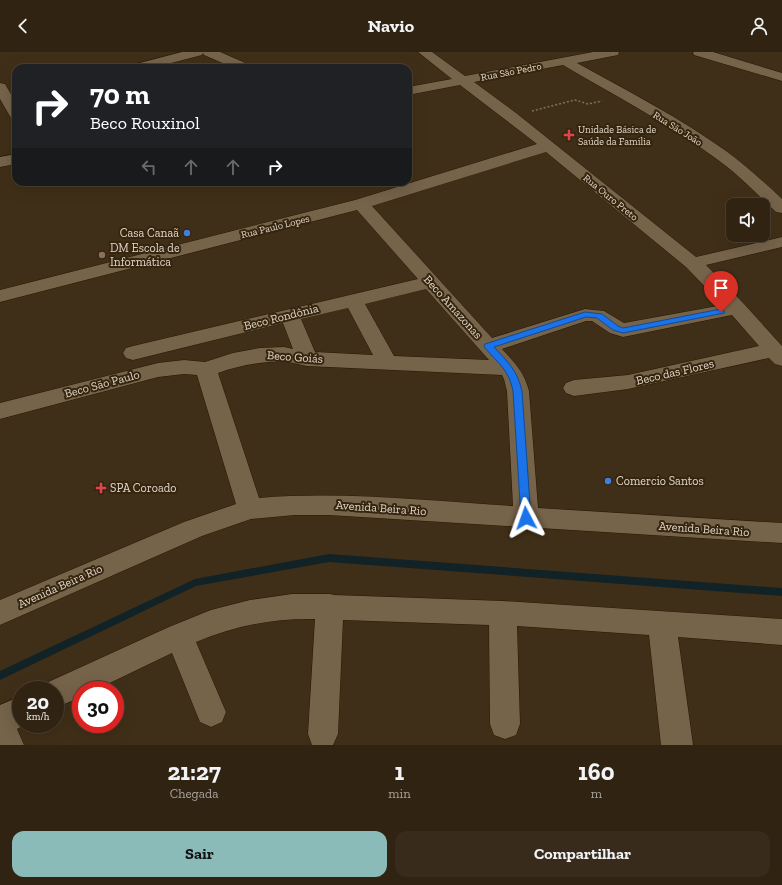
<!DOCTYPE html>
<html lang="pt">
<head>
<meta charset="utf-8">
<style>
	:root { --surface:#302312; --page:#382b1b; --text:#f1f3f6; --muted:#a8a49f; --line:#4b4032; --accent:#8bbbb9 }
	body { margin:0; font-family:"Zilla Slab",serif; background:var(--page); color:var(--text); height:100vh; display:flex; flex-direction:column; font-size:15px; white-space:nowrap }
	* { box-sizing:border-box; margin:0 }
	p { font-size:13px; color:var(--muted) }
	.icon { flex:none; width:22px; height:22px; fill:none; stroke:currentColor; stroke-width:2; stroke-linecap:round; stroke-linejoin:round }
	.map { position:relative; height:693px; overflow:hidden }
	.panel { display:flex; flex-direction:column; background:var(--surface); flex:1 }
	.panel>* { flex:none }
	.top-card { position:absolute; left:12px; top:12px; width:400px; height:122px; border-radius:12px; box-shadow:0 4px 16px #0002,0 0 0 1px var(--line); background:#202124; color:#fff; overflow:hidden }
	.tools { position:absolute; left:726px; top:146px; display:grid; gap:8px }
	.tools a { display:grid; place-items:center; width:44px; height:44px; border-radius:8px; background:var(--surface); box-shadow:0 4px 16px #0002,0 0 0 1px var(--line); font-size:20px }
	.speed { position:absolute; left:12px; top:629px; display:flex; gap:8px; font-size:20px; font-weight:700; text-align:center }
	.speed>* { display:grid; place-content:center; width:52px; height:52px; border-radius:50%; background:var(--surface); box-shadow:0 4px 16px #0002,0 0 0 1px var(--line); line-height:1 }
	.speed small { font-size:10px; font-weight:400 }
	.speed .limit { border:6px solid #d22; background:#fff; color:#111 }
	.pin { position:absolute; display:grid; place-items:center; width:34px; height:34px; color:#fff; margin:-41px -17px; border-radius:50% 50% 50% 0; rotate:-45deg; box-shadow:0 0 4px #0007 }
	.pin .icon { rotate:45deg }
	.me { position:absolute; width:44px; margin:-22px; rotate:356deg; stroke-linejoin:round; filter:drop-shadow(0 0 3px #0008) }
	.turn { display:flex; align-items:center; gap:14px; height:84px; padding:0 12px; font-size:18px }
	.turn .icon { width:52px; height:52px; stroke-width:2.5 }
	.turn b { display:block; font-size:28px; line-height:34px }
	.lanes { display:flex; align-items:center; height:38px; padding:0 12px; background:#0003; justify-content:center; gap:20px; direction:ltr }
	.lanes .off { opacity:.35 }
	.eta { display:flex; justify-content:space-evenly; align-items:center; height:68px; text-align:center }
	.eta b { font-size:24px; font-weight:700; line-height:28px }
	.cta { display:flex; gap:8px; margin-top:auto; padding:8px 12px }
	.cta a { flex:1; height:46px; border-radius:12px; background:var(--accent); color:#111; font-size:16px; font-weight:700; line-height:46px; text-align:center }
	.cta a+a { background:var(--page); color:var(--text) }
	header { display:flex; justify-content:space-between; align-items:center; height:52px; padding:0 12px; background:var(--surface); font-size:18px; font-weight:700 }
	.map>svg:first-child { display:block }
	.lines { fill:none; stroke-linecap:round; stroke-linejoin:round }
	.stream { fill:#112327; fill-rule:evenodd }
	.minor-casing { stroke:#261701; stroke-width:1 }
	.path { stroke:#7e705d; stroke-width:1.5; stroke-dasharray:2 2; stroke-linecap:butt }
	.minor { fill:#75634a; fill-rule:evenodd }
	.route { fill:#1a73e8; stroke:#114b97 }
	.health-dot { fill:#e0444e; stroke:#35250e; stroke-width:1.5 }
	.shop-dot { fill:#3f7fe0; stroke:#35250e; stroke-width:1.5 }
	.education-dot { fill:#8d6e63; stroke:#35250e; stroke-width:1.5 }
	.labels { text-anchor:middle; stroke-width:4; stroke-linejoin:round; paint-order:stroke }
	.far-street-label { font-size:10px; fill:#e0d6c8; stroke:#35250e }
	.far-poi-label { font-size:10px; fill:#e0d6c8; stroke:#35250e; text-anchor:start }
	.poi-label { font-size:12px; fill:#e0d6c8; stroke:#35250e; text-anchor:start }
	.street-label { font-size:12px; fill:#e0d6c8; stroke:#35250e }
</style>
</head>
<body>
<header><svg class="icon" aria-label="back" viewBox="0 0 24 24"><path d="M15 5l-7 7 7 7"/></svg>Navio<svg class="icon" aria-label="person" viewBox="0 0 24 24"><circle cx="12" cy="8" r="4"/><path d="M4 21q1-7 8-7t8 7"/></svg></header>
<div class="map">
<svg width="782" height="693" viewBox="0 0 782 693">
	<rect width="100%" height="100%" fill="#402f18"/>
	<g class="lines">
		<path class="stream" d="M329 502 782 536V544L329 510 196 534 0 628V619L195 527Z"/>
		<defs>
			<path id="minor" d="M182 0H220L250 13 252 16H234L204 3 203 1 202 3 152 16H130L132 13Z
				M418 0H432L465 24 593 0H619L618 3 577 11C628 39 680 66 726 99 746 114 764 130 782 147V161L776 160C756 141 737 121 714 105 667 71 614 43 563 13L474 30 516 61 696 205 782 185V195L706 213 744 252 782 294V314L775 312 769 306 628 337 574 344 566 341 563 336 566 331 574 328 628 323 759 294 732 263 623 285 610 281 592 269H586L502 297C515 311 524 320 529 339L538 456 782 471V491L329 463H295L251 467 202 484 0 573V548L184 470 236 452 197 323 184 322 158 325 0 367V351L158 311 184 308 205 310 233 301 260 296 284 295 293 297 283 271 133 308 126 306 123 301 126 296 133 294 418 227 357 158 0 250V238L355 148 537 92 460 33 408 43V35L452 27ZM546 100 686 215 723 253 624 271 604 259 585 257 492 286 372 154ZM426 237 481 299 489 308 394 304 365 252ZM348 256 373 303 315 300 301 267ZM284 309 307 314 502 323 504 327 507 339 513 454C429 449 343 439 259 446L218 321C240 313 261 310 284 309Z
				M693 0H713L782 21V29L694 3Z
				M0 31 5 32 16 51V67L11 66 0 47Z
				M16 102V112L0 115V105Z
				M292 542H330L334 543 503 549 782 567V593L678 585 693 693H661L649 583 517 574 520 672 516 683 505 687 494 683 490 672 489 573 343 568 338 682 333 693H312L308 682 315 567C274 566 234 574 196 590L226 660 222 670 211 675 200 670 172 601 95 638H81V645L55 656V638H42L44 632 169 575 211 558 250 548Z
				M21 644V672H26L17 677 24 693H0V653Z"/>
		</defs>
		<use href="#minor" class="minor-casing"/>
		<path class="path" d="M532 59 575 48 588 52 602 49"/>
		<use href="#minor" class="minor"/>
	</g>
	<path class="route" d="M721 257 725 260 724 261 623 281 613 278 597 266 586 265 494 295C508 310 517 318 522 339L531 466 530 468 526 470 522 468 521 466 513 339C509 318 499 312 485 296L484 294 485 292 585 260 602 262 618 274 623 276Z"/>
	<g class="health-dot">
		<path d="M567 77h4v4h4v4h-4v4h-4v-4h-4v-4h4z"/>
		<path d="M99 430h4v4h4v4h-4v4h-4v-4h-4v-4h4z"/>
	</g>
	<g class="shop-dot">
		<circle cx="187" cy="181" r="4"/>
		<circle cx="608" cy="429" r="4"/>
	</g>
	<circle class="education-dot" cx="102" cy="203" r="4"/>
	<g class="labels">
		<g class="far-street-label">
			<text transform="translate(511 19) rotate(-11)" y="4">Rua São Pedro</text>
			<text transform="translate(678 76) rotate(32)" y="4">Rua São João</text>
			<text transform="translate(611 145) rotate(39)" y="4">Rua Ouro Preto</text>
			<text transform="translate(275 174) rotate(-14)" y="4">Rua Paulo Lopes</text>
		</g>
		<g class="far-poi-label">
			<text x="578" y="81">Unidade Básica de<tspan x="578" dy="12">Saúde da Familia</tspan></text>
		</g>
		<g class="poi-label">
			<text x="179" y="185" text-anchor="end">Casa Canaã</text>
			<text x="110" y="200">DM Escola de<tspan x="110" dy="14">Informática</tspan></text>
			<text x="616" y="433">Comercio Santos</text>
			<text x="110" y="440">SPA Coroado</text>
		</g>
		<g class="street-label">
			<text transform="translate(453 255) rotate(48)" y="4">Beco Amazonas</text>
			<text transform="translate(281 265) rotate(-14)" y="4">Beco Rondônia</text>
			<text transform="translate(295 305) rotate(4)" y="4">Beco Goiás</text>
			<text transform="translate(675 320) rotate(-13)" y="4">Beco das Flores</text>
			<text transform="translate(102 332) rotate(-15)" y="4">Beco São Paulo</text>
			<text transform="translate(381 456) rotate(4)" y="4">Avenida Beira Rio</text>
			<text transform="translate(704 477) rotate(4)" y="4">Avenida Beira Rio</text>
			<text transform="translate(60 534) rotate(-24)" y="4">Avenida Beira Rio</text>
		</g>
	</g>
</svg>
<div class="tools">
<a><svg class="icon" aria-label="sound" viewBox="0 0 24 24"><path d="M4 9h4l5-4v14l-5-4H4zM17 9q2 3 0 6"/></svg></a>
</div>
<div class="speed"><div>20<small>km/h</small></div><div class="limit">30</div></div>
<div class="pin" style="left:721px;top:260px;background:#d93025"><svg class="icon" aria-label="arrive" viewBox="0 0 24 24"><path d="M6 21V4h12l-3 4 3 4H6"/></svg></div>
<svg class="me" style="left:526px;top:466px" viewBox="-20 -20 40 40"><path d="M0-17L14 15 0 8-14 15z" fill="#1a73e8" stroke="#fff" stroke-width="4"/></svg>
<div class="top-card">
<div class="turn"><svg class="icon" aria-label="right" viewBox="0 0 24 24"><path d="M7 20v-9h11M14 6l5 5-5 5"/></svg><div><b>70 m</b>Beco Rouxinol</div></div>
<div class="lanes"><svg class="icon off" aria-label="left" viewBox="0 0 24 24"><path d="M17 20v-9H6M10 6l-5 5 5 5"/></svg><svg class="icon off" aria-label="ahead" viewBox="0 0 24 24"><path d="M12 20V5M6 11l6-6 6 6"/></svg><svg class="icon off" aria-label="ahead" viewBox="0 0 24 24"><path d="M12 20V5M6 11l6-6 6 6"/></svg><svg class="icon" aria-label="right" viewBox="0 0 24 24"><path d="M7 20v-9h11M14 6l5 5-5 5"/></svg></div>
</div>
</div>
<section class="panel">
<div class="eta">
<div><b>21:27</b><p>Chegada</p></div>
<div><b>1</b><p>min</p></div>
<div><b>160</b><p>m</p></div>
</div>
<div class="cta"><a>Sair</a><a>Compartilhar</a></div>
</section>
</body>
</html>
